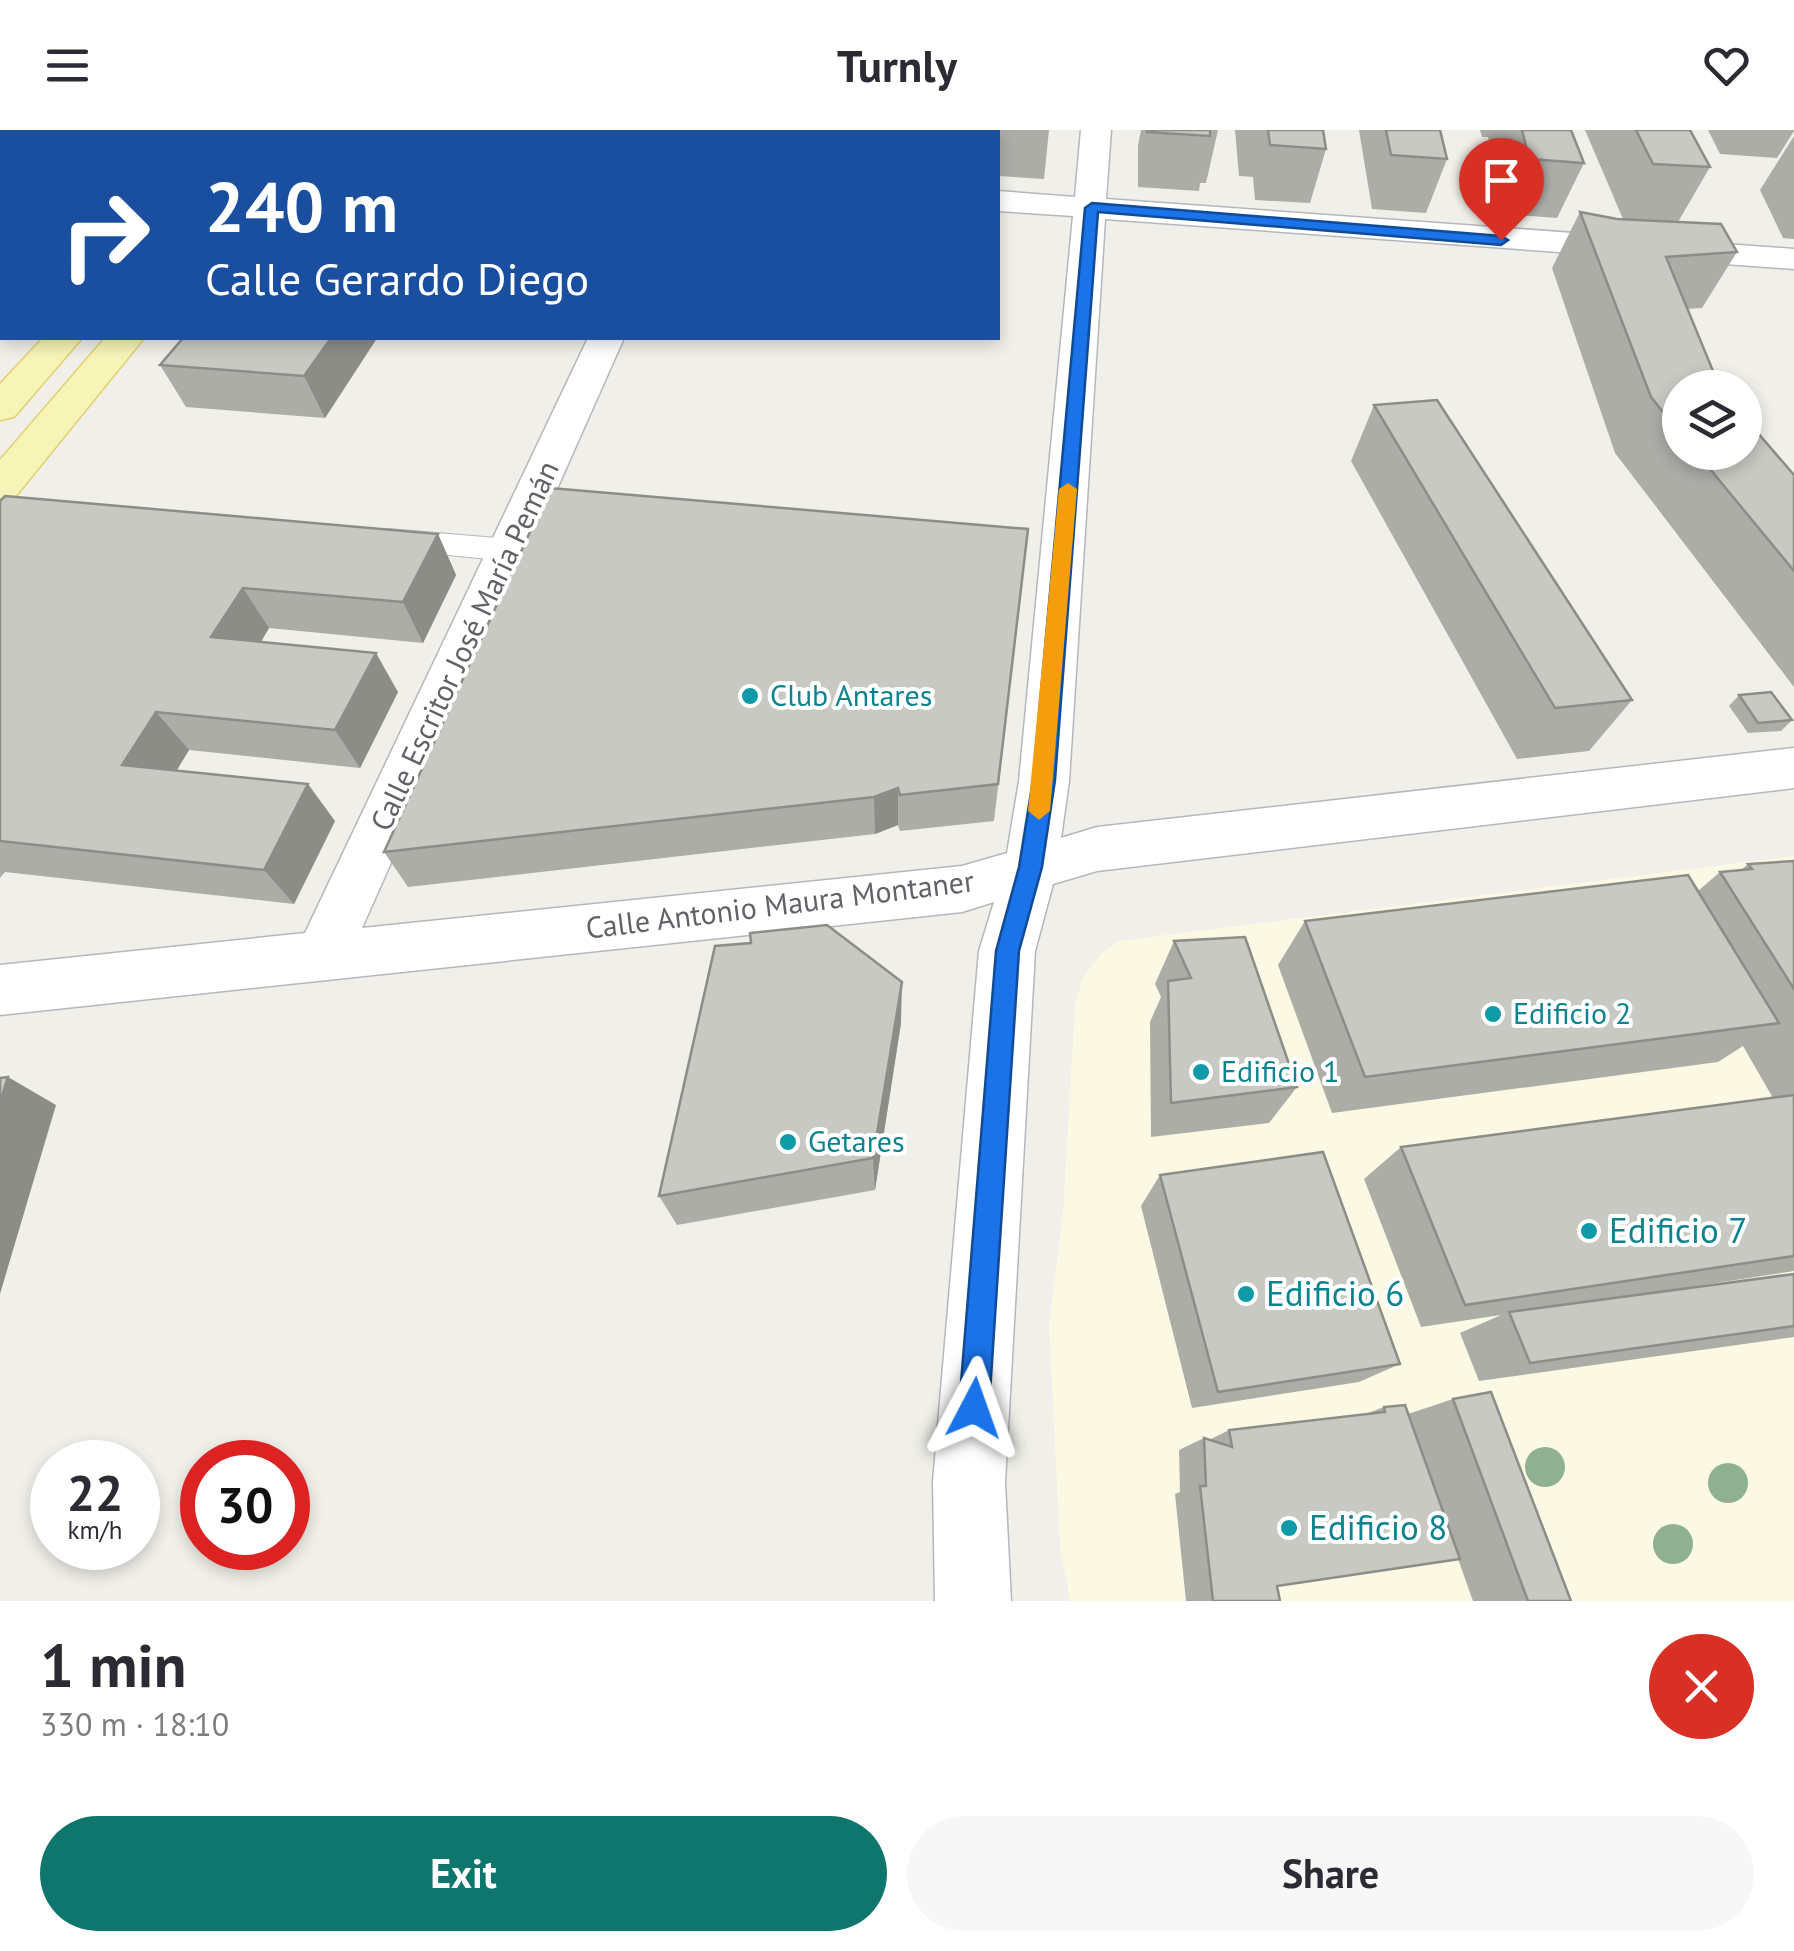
<!DOCTYPE html>
<html lang="en">
<head>
<meta charset="utf-8">
<style>
	:root { --surface:#fff; --page:#f7f7f7; --text:#2b2b33; --muted:#7c7c81; --accent:#0f766e }
	body { margin:0; font-family:"PT Sans",sans-serif; background:var(--page); color:var(--text); height:100vh; display:flex; flex-direction:column; font-size:38px; white-space:nowrap }
	* { box-sizing:border-box; margin:0 }
	p { font-size:32px; color:var(--muted) }
	.icon { flex:none; width:55px; height:55px; fill:none; stroke:currentColor; stroke-width:2; stroke-linecap:round; stroke-linejoin:round }
	.map { position:relative; height:1471px; overflow:hidden }
	.sheet { display:flex; flex-direction:column; background:var(--surface); flex:1 }
	.sheet>* { flex:none }
	.hud { position:absolute; left:0px; top:0px; width:1000px; height:210px; box-shadow:0 5px 15px #0003; background:#1a4fa0; color:#fff; overflow:hidden }
	.controls { position:absolute; left:1662px; top:240px; display:grid; gap:20px }
	.controls a { display:grid; place-items:center; width:100px; height:100px; border-radius:50%; background:var(--surface); box-shadow:0 5px 15px #0003; font-size:50px }
	.speed { position:absolute; left:30px; top:1310px; display:flex; gap:20px; font-size:50px; font-weight:700; text-align:center }
	.speed>* { display:grid; place-content:center; width:130px; height:130px; border-radius:50%; background:var(--surface); box-shadow:0 5px 15px #0003; line-height:1 }
	.speed small { font-size:25px; font-weight:400 }
	.speed .limit { border:15px solid #d22; background:#fff; color:#111 }
	.pin { position:absolute; display:grid; place-items:center; width:85px; height:85px; color:#fff; margin:-102px -42px; border-radius:50% 50% 50% 0; rotate:-45deg; box-shadow:0 0 10px #0007 }
	.pin .icon { rotate:45deg }
	.me { position:absolute; width:110px; margin:-55px; rotate:4deg; stroke-linejoin:round; filter:drop-shadow(0 0 8px #0008) }
	.turn { display:flex; align-items:center; gap:35px; height:210px; padding:0 40px; font-size:45px }
	.turn .icon { width:130px; height:130px; stroke-width:2.5 }
	.turn b { display:block; font-size:70px; line-height:85px }
	.round { display:grid; place-items:center; flex:none; width:105px; height:105px; border-radius:52px; background:var(--page) }
	.head { display:flex; align-items:center; justify-content:space-between; height:170px; padding:0 40px }
	h1 { font-size:60px; font-weight:700; line-height:75px }
	.button { display:flex; gap:20px; margin-top:auto; padding:20px 40px }
	.button a { flex:1; height:115px; border-radius:60px; background:var(--accent); color:#fff; font-size:40px; font-weight:700; line-height:115px; text-align:center }
	.button a+a { background:var(--page); color:var(--text) }
	header { display:flex; justify-content:space-between; align-items:center; height:130px; padding:0 40px; background:var(--surface); font-size:45px; font-weight:700 }
	.map>svg:first-child { display:block }
	.commercial { fill:#fbf8e3 }
	.lines { fill:none; stroke-linecap:round; stroke-linejoin:round }
	.pedestrian-casing { stroke:#b5b7bb; stroke-width:2 }
	.minor-casing { stroke:#b5b7bb; stroke-width:3 }
	.primary-casing { stroke:#e3d06f; stroke-width:3 }
	.pedestrian { fill:#fff; fill-rule:evenodd }
	.minor { fill:#fff; fill-rule:evenodd }
	.primary { fill:#f7f4b7; fill-rule:evenodd }
	.tree { fill:#8fb191 }
	.wall { fill:#adada8 }
	.shaded-wall { fill:#8d8d88 }
	.building { fill:#c9c9c3; stroke:#8d8d88; stroke-width:2.5 }
	.route { fill:#1a73e8; stroke:#114b97; stroke-width:2.5 }
	.slow { fill:#f59e0b }
	.culture-dot { fill:#0f9aa8; stroke:#fff; stroke-width:4 }
	.labels { text-anchor:middle; stroke-width:8; stroke-linejoin:round; paint-order:stroke }
	.street-label { font-size:30px; fill:#606267; stroke:#fff }
	.culture-label { font-size:30px; fill:#0d838f; stroke:#fff; text-anchor:start }
	.near-culture-label { font-size:35px; fill:#0d838f; stroke:#fff; text-anchor:start }
</style>
</head>
<body>
<header><svg class="icon" aria-label="menu" viewBox="0 0 24 24"><path d="M4 6h16M4 12h16M4 18h16"/></svg>Turnly<svg class="icon" aria-label="heart" viewBox="0 0 24 24"><path d="M12 20l-8-8c-3-5 5-10 8-4 3-6 11-1 8 4z"/></svg></header>
<div class="map">
<svg width="1794" height="1471" viewBox="0 0 1794 1471">
	<rect width="100%" height="100%" fill="#f0efe9"/>
	<path class="commercial" d="M1794 726V1471H1070L1060 1417 1049 1195 1063 1083 1075 875 1082 849 1100 825 1119 811Z"/>
	<g class="lines">
		<defs>
			<path id="pedestrian" d="M388 399 509 409 521 412 525 420 521 428 509 431 377 418 372 410 377 402Z"/>
			<path id="minor" d="M1081 0H1111L1106 69 1794 119V139L1105 89 1069 651 1061 708 1097 697 1794 618V658L1097 741 1053 754 1035 821 1005 1352 1011 1471H935L933 1352 979 821 994 772 962 782 0 885V835L305 803 588 208H624L362 798 962 736 1007 723 1019 651 1073 86 998 81V61L1075 67Z"/>
			<path id="primary" d="M43 208H82L14 287 0 290V254Z
				M105 208H144L15 367 0 371V330Z"/>
		</defs>
		<use href="#pedestrian" class="pedestrian-casing"/>
		<use href="#minor" class="minor-casing"/>
		<use href="#primary" class="primary-casing"/>
		<use href="#pedestrian" class="pedestrian"/>
		<use href="#minor" class="minor"/>
		<use href="#primary" class="primary"/>
	</g>
	<g class="tree">
		<circle cx="1545" cy="1337" r="20"/>
		<circle cx="1728" cy="1353" r="20"/>
		<circle cx="1673" cy="1414" r="20"/>
	</g>
	<path class="wall" d="M0 0H197L194 2H2V205L0 208Z
		M357 0H467L465 2H358Z
		M510 0H627L626 2H510Z
		M771 0H889L888 2H771Z
		M938 0H1049L1044 49 998 46V2H938Z
		M1141 0H1218L1206 53H1200L1199 61 1138 57V16Z
		M1235 0H1323L1326 19 1310 73 1255 70 1253 47 1239 46Z
		M1359 0H1440L1447 29 1426 83 1372 79Z
		M1480 0H1571L1584 33 1557 88 1505 84 1488 7H1482Z
		M1585 0H1690L1710 37 1678 92 1623 89Z
		M1708 0H1794V1L1777 28 1720 24Z
		M1794 6V109L1783 108 1760 60Z
		M1580 82 1737 122 1702 178 1687 179 1680 258V322H1745L1794 345V557L1615 323 1552 138Z
		M183 208H377L325 288 186 277 160 235Z
		M1374 275 1632 570 1589 621 1517 629 1351 331Z
		M0 371 438 404 456 445 423 513 269 498 261 512 398 562 360 638 189 620 176 641 335 691 294 774 5 742 0 748Z
		M1028 399 994 691 900 701 898 695 875 704 408 757 384 722Z
		M1739 565 1792 590 1781 601 1748 603 1729 576Z
		M1794 731V1141L1636 1165 1794 1144V1207L1479 1251 1460 1203 1501 1185 1421 1197 1364 1049 1401 1017 1773 968 1743 916 1718 932 1332 983 1278 835 1305 791 1698 761 1720 742 1741 740 1748 734Z
		M1174 811 1297 957 1269 993 1151 1007 1150 892 1161 867 1155 854Z
		M901 893 875 1060 677 1095 659 1066Z
		M1160 1045 1400 1234 1359 1252 1192 1278 1141 1076Z
		M1453 1269 1571 1471H1473L1458 1429 1277 1456 1280 1471H1186L1175 1364 1180 1362 1179 1320 1204 1308 1209 1310 1229 1300 1363 1285 1384 1277 1408 1284Z"/>
	<path class="shaded-wall" d="M117 0H133L134 2H115Z
		M611 0H627L626 2H612Z
		M2 25V101L0 97V27Z
		M2 111V205L0 208V113Z
		M331 208H377L325 288 304 246Z
		M438 404 456 445 423 513 403 472Z
		M243 458 269 498 240 547 211 507Z
		M376 523 398 562 360 638 335 600Z
		M156 582 189 620 157 673 122 635Z
		M308 654 335 691 294 774 264 740Z
		M898 658V695L875 704 874 667Z
		M902 852 901 893 875 1060 873 1028Z
		M8 947 56 975 0 1164V972Z"/>
	<path class="building" d="M0 0H117L115 2H2V25L0 27Z
		M1147 0H1210V6L1147 2Z
		M1268 0H1323L1326 19 1270 15Z
		M1386 0H1440L1447 29 1391 25Z
		M1522 0H1571L1584 33 1529 29Z
		M1636 0H1690L1710 37 1653 34Z
		M2 62V111L0 113V63Z
		M1580 82 1617 89 1721 94 1737 122 1666 127 1720 258H1680V303L1651 267Z
		M183 208H331L304 246 160 235Z
		M1437 270 1632 570 1555 578 1374 275Z
		M1745 288 1794 345V441L1696 322H1745Z
		M550 358 1028 399 998 654 900 665 898 658 874 667 384 722Z
		M5 366 438 404 403 472 243 458 211 507 376 523 335 600 156 582 122 635 308 654 264 740 0 711V371Z
		M1771 562 1792 590 1758 593 1739 565Z
		M1794 731V859L1720 742 1752 739 1748 734Z
		M1688 745 1779 893 1365 947 1305 791Z
		M827 795 902 852 873 1028 659 1066 715 816 751 813 750 803Z
		M1245 807 1297 957 1171 973 1168 851 1191 848 1174 811Z
		M8 947 0 972V948Z
		M1794 965V1126L1465 1175 1401 1017Z
		M1323 1022 1400 1234 1218 1262 1160 1045Z
		M1794 1144V1196L1530 1233 1509 1182Z
		M1491 1262 1571 1471H1528L1453 1269Z
		M1405 1275 1460 1429 1277 1456 1280 1471H1213L1200 1356H1206L1204 1308 1232 1317 1229 1300 1385 1282 1384 1277Z"/>
	<path class="route" d="M1092 73 1501 106 1508 110 1501 115 1098 82 1055 650 1042 737 1019 821 989 1278 985 1289 974 1293 964 1289 959 1278 996 821 1019 737 1033 650 1085 78Z"/>
	<path class="slow" d="M1068 353 1077 359 1050 681 1039 690 1028 681 1059 359Z"/>
	<g class="culture-dot">
		<circle cx="750" cy="566" r="10"/>
		<circle cx="1493" cy="884" r="10"/>
		<circle cx="1201" cy="942" r="10"/>
		<circle cx="788" cy="1012" r="10"/>
		<circle cx="1589" cy="1101" r="10"/>
		<circle cx="1246" cy="1164" r="10"/>
		<circle cx="1289" cy="1398" r="10"/>
	</g>
	<g class="labels">
		<g class="street-label">
			<text transform="translate(465 516) rotate(-65)" y="10">Calle Escritor José María Pemán</text>
			<text transform="translate(780 775) rotate(-7)" y="10">Calle Antonio Maura Montaner</text>
		</g>
		<g class="culture-label">
			<text x="770" y="576">Club Antares</text>
			<text x="1513" y="894">Edificio 2</text>
			<text x="1221" y="952">Edificio 1</text>
			<text x="808" y="1022">Getares</text>
		</g>
		<g class="near-culture-label">
			<text x="1609" y="1113">Edificio 7</text>
			<text x="1266" y="1176">Edificio 6</text>
			<text x="1309" y="1410">Edificio 8</text>
		</g>
	</g>
</svg>
<div class="controls">
<a><svg class="icon" aria-label="layers" viewBox="0 0 24 24"><path d="M12 4l9 5-9 5-9-5zM3 14l9 5 9-5"/></svg></a>
</div>
<div class="speed"><div>22<small>km/h</small></div><div class="limit">30</div></div>
<div class="pin" style="left:1501px;top:110px;background:#d93025"><svg class="icon" aria-label="arrive" viewBox="0 0 24 24"><path d="M6 21V4h12l-3 4 3 4H6"/></svg></div>
<svg class="me" style="left:974px;top:1278px" viewBox="-20 -20 40 40"><path d="M0-17L14 15 0 8-14 15z" fill="#1a73e8" stroke="#fff" stroke-width="4"/></svg>
<div class="hud">
<div class="turn"><svg class="icon" aria-label="right" viewBox="0 0 24 24"><path d="M7 20v-9h11M14 6l5 5-5 5"/></svg><div><b>240 m</b>Calle Gerardo Diego</div></div>
</div>
</div>
<section class="sheet">
<div class="head"><div><h1>1 min</h1><p>330 m · 18:10</p></div><a class="round" style="background:#d93025;color:#fff"><svg class="icon" aria-label="close" viewBox="0 0 24 24"><path d="M6 6l12 12M18 6L6 18"/></svg></a></div>
<div class="button"><a>Exit</a><a>Share</a></div>
</section>
</body>
</html>
